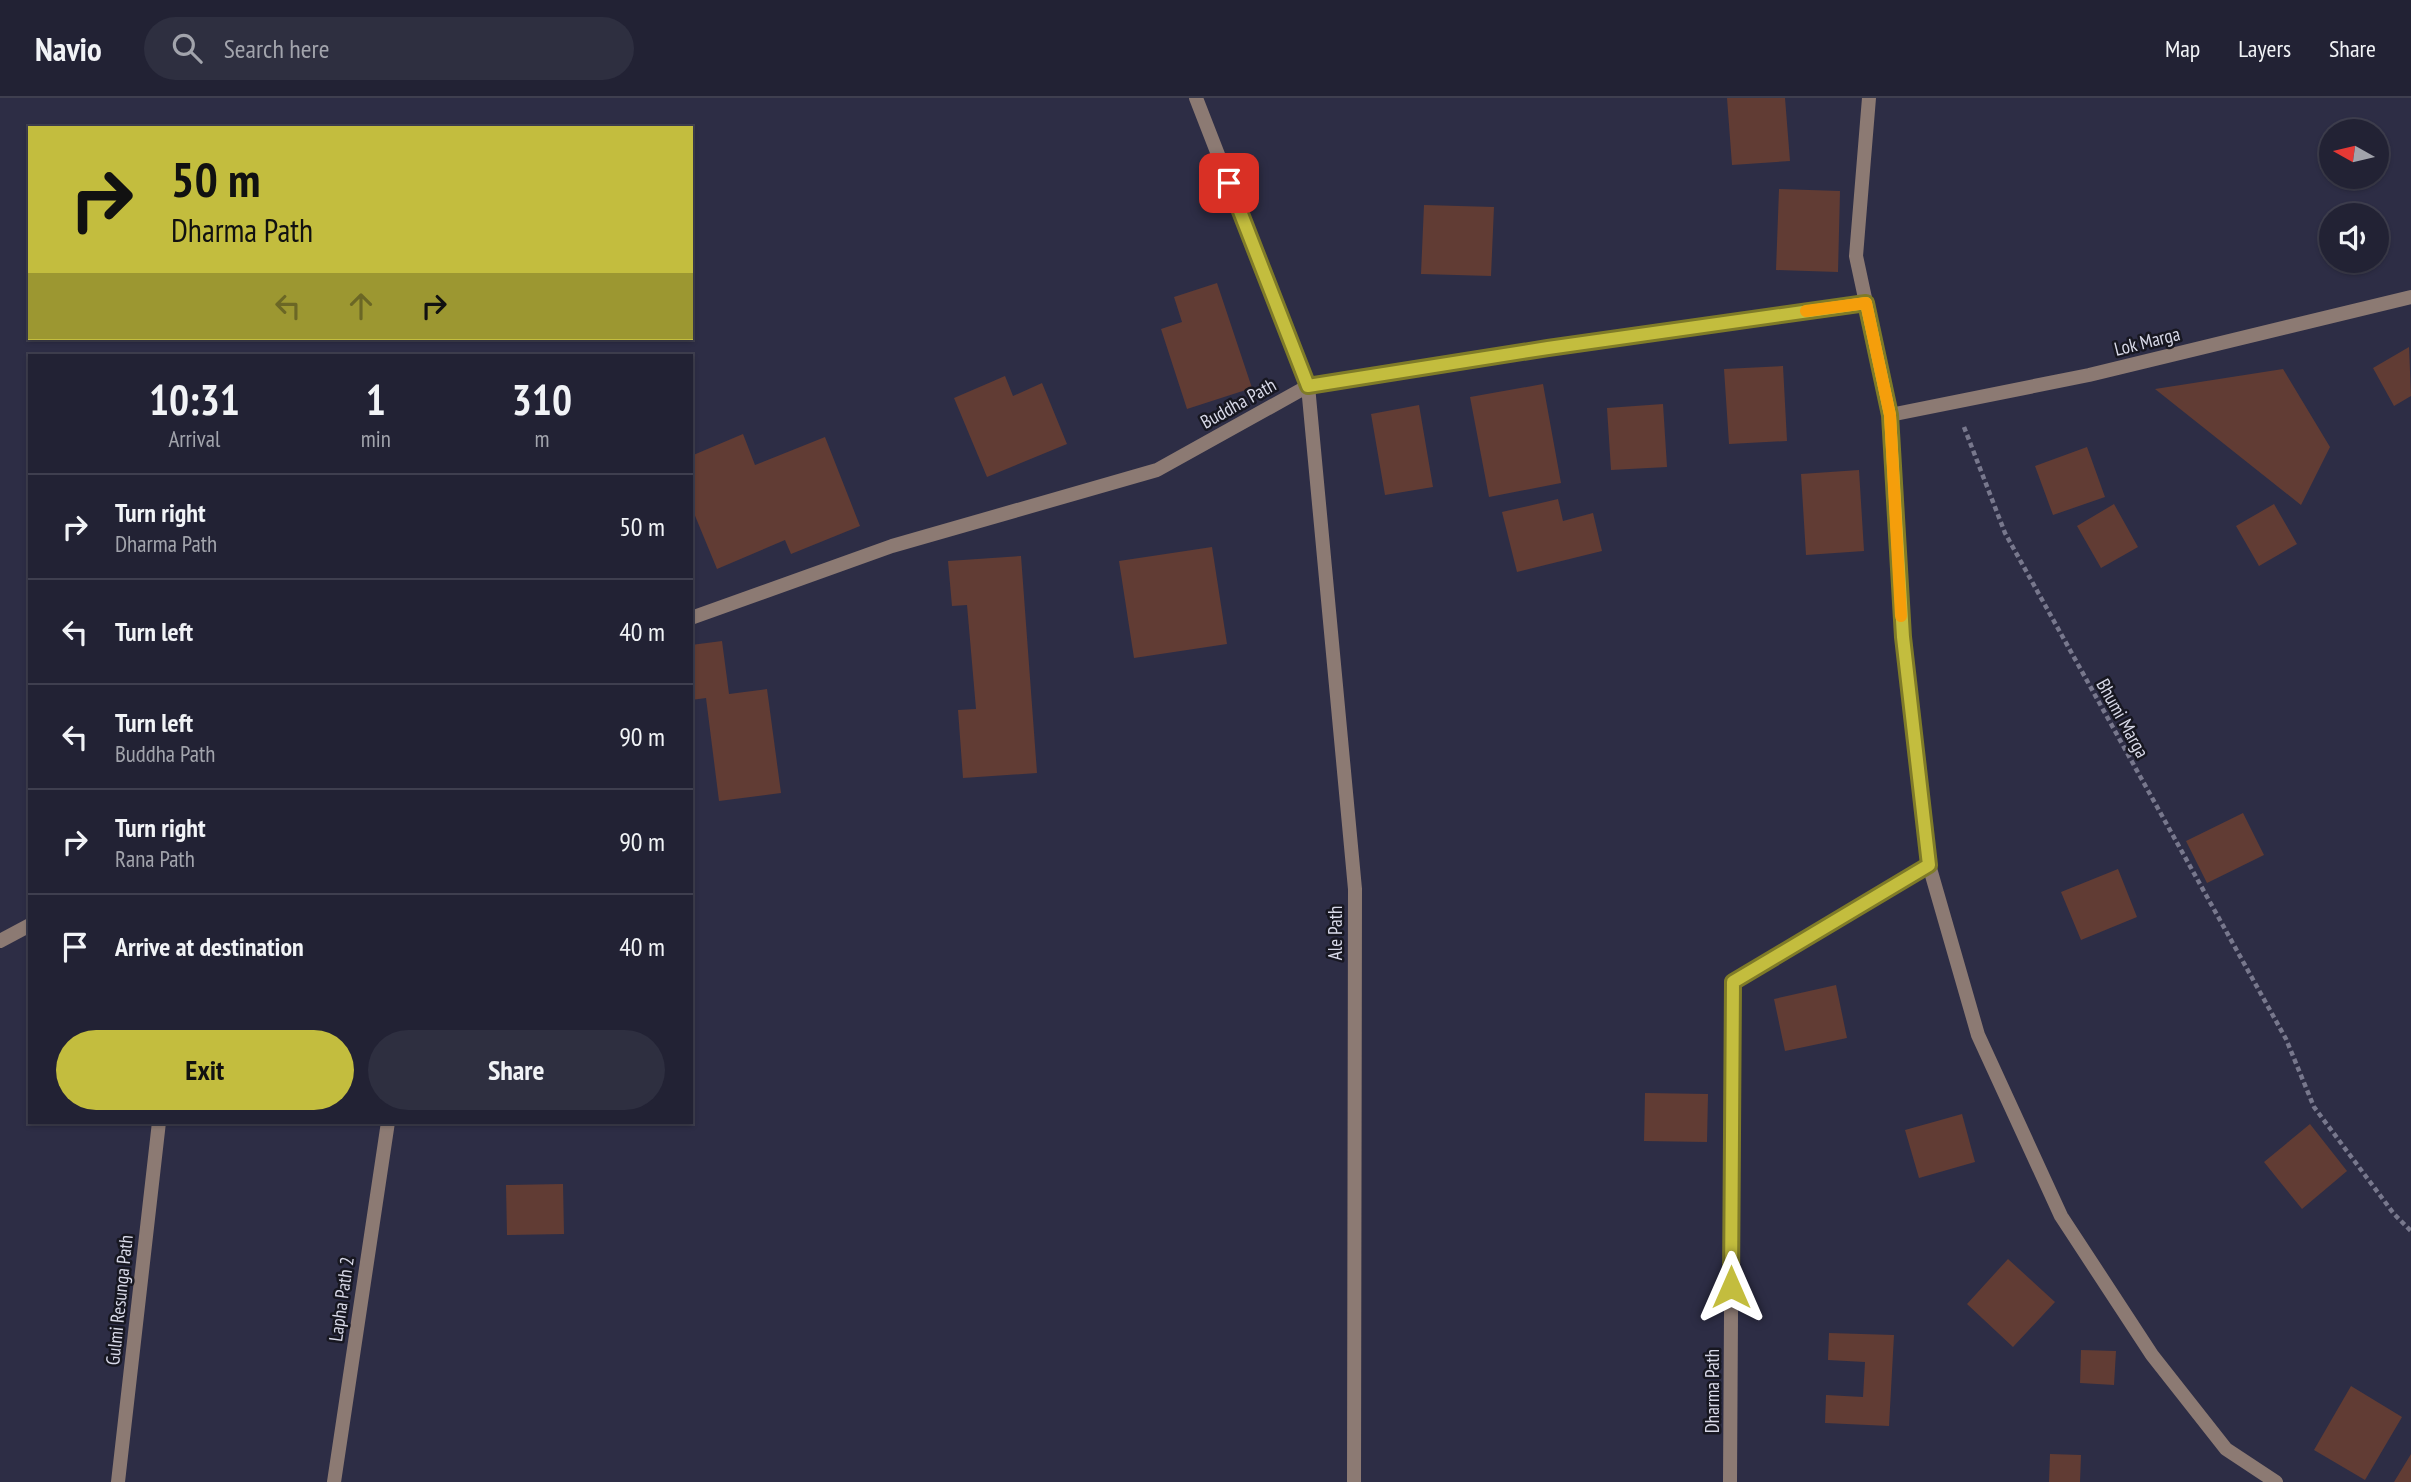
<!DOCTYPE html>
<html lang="en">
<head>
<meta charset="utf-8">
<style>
	:root { --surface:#222234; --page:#2e2f40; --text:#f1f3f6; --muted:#a2a4ac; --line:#3f3f4f; --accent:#c3bd3e }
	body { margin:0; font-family:"PT Sans Narrow",sans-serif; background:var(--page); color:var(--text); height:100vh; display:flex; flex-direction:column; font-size:26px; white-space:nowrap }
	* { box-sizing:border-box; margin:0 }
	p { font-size:23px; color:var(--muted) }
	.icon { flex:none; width:38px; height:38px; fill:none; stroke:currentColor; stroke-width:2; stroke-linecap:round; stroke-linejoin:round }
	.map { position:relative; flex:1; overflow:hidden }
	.panel { position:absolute; left:28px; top:256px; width:665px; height:770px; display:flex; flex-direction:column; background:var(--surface); border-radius:0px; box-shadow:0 2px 5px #0004,0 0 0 2px var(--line) }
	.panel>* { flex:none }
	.guide { position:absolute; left:28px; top:28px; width:665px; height:214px; border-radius:0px; box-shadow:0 2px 5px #0004,0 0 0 2px var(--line); background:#c3bd3e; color:#111; overflow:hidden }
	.needle { width:46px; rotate:278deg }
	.tools { position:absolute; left:2319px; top:21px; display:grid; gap:14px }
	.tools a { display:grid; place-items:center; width:70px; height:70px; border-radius:50%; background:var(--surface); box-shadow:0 2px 5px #0004,0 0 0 2px var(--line); font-size:35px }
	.pin { position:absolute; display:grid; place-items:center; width:60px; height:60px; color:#fff; margin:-30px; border-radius:14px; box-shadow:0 4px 10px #0006 }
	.me { position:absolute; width:77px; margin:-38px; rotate:0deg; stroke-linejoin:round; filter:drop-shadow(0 0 5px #0008) }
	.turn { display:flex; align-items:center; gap:24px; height:147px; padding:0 28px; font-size:32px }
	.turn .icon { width:91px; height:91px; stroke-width:2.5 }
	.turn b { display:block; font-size:49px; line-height:60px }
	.lanes { display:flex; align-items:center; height:66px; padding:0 28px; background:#0003; justify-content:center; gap:35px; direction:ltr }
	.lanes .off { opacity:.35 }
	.eta { display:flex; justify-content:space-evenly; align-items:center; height:119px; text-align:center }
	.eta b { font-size:42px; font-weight:600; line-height:49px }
	.primary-button { display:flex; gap:14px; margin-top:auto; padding:14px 28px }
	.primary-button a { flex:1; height:80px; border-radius:42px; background:var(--accent); color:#111; font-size:28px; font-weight:600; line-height:80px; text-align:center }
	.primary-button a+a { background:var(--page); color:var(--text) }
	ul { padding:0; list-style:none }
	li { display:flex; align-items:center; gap:21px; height:105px; padding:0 28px; border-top:2px solid var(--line) }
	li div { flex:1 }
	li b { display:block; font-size:26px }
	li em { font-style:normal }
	header { display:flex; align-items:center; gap:42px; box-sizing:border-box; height:98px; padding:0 35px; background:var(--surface); border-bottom:2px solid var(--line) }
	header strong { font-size:33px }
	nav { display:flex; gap:38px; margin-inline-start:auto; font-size:24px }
	.search { width:490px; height:63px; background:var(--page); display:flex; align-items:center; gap:18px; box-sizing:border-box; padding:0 24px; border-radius:38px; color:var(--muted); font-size:26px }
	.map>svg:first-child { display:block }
	.building { fill:#613c34 }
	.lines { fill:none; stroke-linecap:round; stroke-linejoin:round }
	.path { stroke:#78788d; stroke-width:4.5; stroke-dasharray:5 3.5; stroke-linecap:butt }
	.street { stroke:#8c7a73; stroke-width:14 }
	.route-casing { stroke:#7f7b28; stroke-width:18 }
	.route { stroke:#c3bd3e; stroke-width:12 }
	.slow { stroke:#f59e0b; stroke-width:12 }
	.labels { text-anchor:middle; stroke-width:5; stroke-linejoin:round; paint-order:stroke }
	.street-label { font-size:19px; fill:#d8d9e8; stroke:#171721 }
</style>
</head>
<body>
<header>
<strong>Navio</strong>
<div class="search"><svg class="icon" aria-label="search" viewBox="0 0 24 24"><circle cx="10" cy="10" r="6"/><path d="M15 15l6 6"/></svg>Search here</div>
<nav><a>Map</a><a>Layers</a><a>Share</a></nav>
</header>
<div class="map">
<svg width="2411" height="1384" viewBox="0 0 2411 1384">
	<rect width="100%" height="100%" fill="#2d2d45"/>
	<path class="building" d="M1727 0H1785L1790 63 1732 67Z
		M1779 91 1840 93 1838 174 1776 172Z
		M1424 107 1494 109 1491 178 1421 176Z
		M1217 185 1252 290 1187 311 1161 231 1182 224 1174 199Z
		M2409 249 2411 298 2394 308 2373 270Z
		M1783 268 1787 343 1729 346 1724 271Z
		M2283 271 2330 349 2301 407 2155 291Z
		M1005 278 1013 298 1042 285 1067 346 987 379 954 300Z
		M1543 286 1561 385 1489 399 1470 299Z
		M1663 306 1667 369 1611 372 1607 310Z
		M1419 307 1433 389 1385 397 1371 316Z
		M743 336 755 367 825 339 860 428 791 456 785 442 717 471 691 408V358Z
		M2087 349 2105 399 2053 417 2035 368Z
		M1859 372 1864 453 1806 457 1801 376Z
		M1558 401 1563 423 1593 415 1602 453 1517 474 1502 414Z
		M2114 406 2138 449 2101 470 2077 428Z
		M2274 406 2297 446 2259 468 2236 428Z
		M1212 449 1227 546 1134 560 1119 463Z
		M1021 458 1037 675 963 680 958 612 976 611 967 507 952 508 948 463Z
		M722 543 729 596 767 591 781 695 719 703 706 600 691 602V547Z
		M2243 715 2264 757 2207 785 2186 743Z
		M2118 771 2137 819 2081 842 2061 794Z
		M1836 887 1847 940 1785 953 1774 901Z
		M1645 995 1708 996 1707 1044 1644 1043Z
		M1962 1016 1975 1064 1919 1080 1905 1032Z
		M2310 1026 2347 1073 2302 1111 2264 1064Z
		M563 1086 564 1136 507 1137 506 1087Z
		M2008 1161 2055 1204 2013 1249 1967 1206Z
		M1829 1235 1894 1237 1889 1328 1825 1325 1826 1297 1863 1299 1865 1264 1828 1262Z
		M2081 1252 2116 1253 2114 1287 2080 1285Z
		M2351 1288 2402 1319 2365 1382 2314 1352Z
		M2050 1356 2081 1357 2080 1384H2049Z
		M2411 1356V1384H2394Z"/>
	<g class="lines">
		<path class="path" d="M1964 329 2005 435 2286 941 2314 1009 2394 1116 2411 1133"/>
		<path class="street" d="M1196 0 1308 288 1355 791 1354 1384
			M1869 0 1856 158 1890 317 1903 539 1929 767 1978 937 2061 1118 2152 1257 2226 1351 2276 1384
			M1890 317 2089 277 2411 199
			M691 520 892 448 1157 372 1308 288 1548 250 1866 205
			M0 843 30 827
			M118 1384 159 1024
			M334 1384 388 1024
			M1730 1384 1733 884 1929 767"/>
	</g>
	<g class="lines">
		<defs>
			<path id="route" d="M1229 85 1308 288 1548 250 1866 205 1890 317 1903 539 1929 767 1733 884 1731 1189"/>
		</defs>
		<use href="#route" class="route-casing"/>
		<use href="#route" class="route"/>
		<path class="slow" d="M1806 213 1866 205 1890 317 1901 518"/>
	</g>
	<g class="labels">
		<g class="street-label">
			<text transform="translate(2147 243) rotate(-14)" y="7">Lok Marga</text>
			<text transform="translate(1238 305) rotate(-29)" y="7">Buddha Path</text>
			<text transform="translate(2123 620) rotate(61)" y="7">Bhumi Marga</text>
			<text transform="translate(1335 835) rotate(-90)" y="7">Ale Path</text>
			<text transform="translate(341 1201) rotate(-82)" y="7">Lapha Path 2</text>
			<text transform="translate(119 1202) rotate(-84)" y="7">Gulmi Resunga Path</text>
			<text transform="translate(1712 1293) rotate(-90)" y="7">Dharma Path</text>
		</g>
	</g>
</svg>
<div class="tools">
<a><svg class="needle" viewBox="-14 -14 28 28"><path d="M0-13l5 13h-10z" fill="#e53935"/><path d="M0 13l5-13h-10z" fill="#a2a4ac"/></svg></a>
<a><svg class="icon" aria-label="sound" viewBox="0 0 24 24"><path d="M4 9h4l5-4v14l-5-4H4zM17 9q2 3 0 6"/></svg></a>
</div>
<div class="pin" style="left:1229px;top:85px;background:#d93025"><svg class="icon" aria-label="arrive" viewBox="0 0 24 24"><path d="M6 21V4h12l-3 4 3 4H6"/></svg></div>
<svg class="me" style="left:1731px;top:1189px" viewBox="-20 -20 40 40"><path d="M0-17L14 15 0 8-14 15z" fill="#c3bd3e" stroke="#fff" stroke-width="4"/></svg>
<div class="guide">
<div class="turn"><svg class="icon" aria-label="right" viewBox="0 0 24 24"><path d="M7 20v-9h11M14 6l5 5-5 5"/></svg><div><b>50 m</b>Dharma Path</div></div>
<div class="lanes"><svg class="icon off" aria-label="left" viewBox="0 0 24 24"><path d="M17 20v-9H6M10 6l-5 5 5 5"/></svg><svg class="icon off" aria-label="ahead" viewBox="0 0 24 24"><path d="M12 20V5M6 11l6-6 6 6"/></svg><svg class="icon" aria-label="right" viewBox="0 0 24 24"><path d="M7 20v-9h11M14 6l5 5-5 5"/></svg></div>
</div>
<section class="panel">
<div class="eta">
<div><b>10:31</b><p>Arrival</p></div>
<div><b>1</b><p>min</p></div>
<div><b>310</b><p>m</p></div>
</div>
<ul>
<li><svg class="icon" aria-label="right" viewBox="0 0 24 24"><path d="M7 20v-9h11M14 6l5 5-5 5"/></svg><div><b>Turn right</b><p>Dharma Path</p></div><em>50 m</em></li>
<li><svg class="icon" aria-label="left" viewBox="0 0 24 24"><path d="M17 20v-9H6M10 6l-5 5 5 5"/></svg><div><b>Turn left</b></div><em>40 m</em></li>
<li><svg class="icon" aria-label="left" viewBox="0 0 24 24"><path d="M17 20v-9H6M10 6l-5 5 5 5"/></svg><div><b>Turn left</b><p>Buddha Path</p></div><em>90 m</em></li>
<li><svg class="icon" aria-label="right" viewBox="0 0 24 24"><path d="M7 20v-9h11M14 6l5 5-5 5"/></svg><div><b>Turn right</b><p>Rana Path</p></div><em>90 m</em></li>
<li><svg class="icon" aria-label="arrive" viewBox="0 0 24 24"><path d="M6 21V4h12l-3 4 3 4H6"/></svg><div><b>Arrive at destination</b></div><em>40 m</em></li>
</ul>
<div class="primary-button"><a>Exit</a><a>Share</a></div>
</section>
</div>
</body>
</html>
